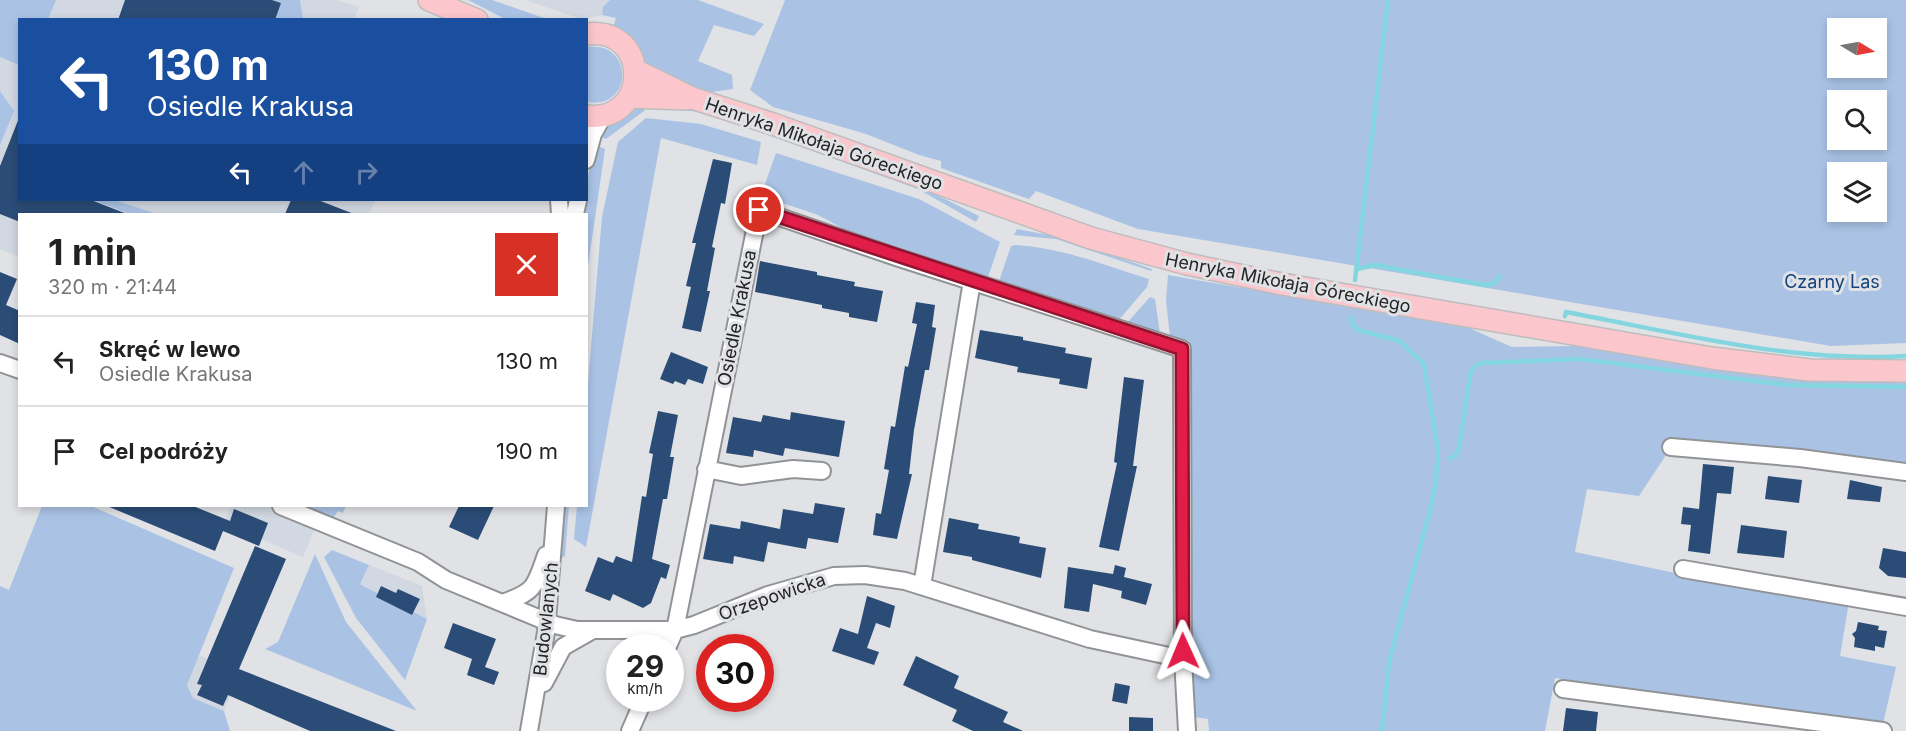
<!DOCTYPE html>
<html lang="pl">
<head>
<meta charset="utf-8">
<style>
	:root { --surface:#fff; --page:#f2f2f2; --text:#222; --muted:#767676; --line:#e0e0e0 }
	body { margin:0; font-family:Inter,sans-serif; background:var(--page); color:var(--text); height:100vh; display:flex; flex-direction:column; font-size:22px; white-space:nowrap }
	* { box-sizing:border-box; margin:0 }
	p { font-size:20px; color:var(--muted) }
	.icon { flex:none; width:33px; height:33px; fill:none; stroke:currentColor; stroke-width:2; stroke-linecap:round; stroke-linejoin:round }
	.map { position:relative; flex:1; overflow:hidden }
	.drawer { position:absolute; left:18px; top:213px; width:570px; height:294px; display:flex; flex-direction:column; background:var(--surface); border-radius:0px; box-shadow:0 3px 9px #0003 }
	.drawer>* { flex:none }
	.top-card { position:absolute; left:18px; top:18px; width:570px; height:183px; border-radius:0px; box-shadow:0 3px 9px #0003; background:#1a4fa0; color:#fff; overflow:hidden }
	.needle { width:39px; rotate:100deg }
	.fabs { position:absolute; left:1827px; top:18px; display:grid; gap:12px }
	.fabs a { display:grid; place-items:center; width:60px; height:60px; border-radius:0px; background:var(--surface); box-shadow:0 3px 9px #0003; font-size:30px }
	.speed { position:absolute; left:606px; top:634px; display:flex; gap:12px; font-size:30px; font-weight:700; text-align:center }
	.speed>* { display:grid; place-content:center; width:78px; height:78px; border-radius:50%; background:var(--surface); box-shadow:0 3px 9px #0003; line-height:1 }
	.speed small { font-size:15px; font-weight:400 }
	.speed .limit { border:9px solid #d22; background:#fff; color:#111 }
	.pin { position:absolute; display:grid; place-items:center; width:51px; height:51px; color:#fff; margin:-26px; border:3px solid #fff; border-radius:50%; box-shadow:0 2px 6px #0007 }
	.me { position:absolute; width:66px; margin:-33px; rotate:359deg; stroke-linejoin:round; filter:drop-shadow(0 0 4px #0008) }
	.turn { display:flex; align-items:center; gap:21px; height:126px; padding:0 30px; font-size:27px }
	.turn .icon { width:78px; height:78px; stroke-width:2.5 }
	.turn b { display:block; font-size:42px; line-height:51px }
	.lanes { display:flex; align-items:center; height:57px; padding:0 30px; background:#0003; justify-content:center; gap:30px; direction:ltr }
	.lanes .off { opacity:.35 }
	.round { display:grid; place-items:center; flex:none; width:63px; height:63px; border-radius:0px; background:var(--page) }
	.summary { display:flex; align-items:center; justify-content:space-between; height:102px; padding:0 30px }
	h1 { font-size:36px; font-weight:700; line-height:45px }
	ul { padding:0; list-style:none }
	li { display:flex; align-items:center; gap:18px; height:90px; padding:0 30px; border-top:2px solid var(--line) }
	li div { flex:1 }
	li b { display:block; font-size:22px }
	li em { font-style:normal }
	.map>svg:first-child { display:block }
	.built { fill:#d1d8e1 }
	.green { fill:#aac3e5; fill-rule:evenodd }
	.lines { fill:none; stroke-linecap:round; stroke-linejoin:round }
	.stream { stroke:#83d6e0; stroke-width:4.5 }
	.building { fill:#2b4c76 }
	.minor-casing { stroke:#919396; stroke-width:20 }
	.major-casing { stroke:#bdbdbe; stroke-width:24 }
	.minor { stroke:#fff; stroke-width:16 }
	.major { stroke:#fbc7cc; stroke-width:21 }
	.route-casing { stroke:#92132f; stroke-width:15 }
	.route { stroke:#e11d48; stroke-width:10 }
	.labels { text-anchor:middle; stroke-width:6; stroke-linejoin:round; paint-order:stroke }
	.street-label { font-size:18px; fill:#242425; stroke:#e0e2e5 }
	.park-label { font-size:18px; fill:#12437e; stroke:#e0e2e5 }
</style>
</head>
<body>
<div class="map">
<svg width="1906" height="731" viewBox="0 0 1906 731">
	<rect width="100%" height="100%" fill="#e0e2e5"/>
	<path class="built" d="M0 0H337L359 7 354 20H20V200H375L369 214H20L19 257 0 249Z
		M525 0H610L603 7 602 15 581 19Z
		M231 506H272L317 524 303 557 224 523Z
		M369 565 422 586 427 619 359 583Z
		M199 655 240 673 224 711 193 698 187 685Z"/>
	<path class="green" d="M0 0H56L48 19 20 20 19 65 0 57Z
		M273 0H300L303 19H275L281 3Z
		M468 0H492L544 18 505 19Z
		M610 0H698L764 24 754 36 714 25 698 61 732 75 733 89 712 92 729 98 727 100 653 74 613 28 616 18 602 15 603 7Z
		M785 0H1906V343L1831 346 1138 229 1036 191 1029 199 941 168V161L919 155 866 134 773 107 750 90ZM1838 28H1876V68H1838ZM1838 100H1876V140H1838ZM1838 172H1876V212H1838Z
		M587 47C634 40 634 110 587 102Z
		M0 91 14 111 0 145Z
		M645 103 644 111 606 139 599 136C608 120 627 108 645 103Z
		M659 107 686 108 716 115 927 190 979 216 976 222 918 189 734 123 699 112Z
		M646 118 701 124 761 142 757 165 661 138 586 547 574 539 577 506H586L587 395 602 217 618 142Z
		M595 145 605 149 587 273 586 214H584L587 181Z
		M776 153 919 199 1000 242 988 277 902 253 861 238 818 215 771 199 765 184Z
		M93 200H114L157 214H130Z
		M1017 229 1059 237 1152 269 1151 271 1056 239 1014 235Z
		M1016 245C1063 248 1104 265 1149 279L1147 287 1118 321 1096 315 1095 311 999 281 1011 246Z
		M1168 275 1469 328 1512 347 1575 346 1737 370 1906 379V468L1670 438 1668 452 1639 496 1587 489 1575 552 1680 574 1849 602 1840 656 1896 667 1883 724 1555 678 1545 731H1209L1208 719 1194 717 1188 492 1191 349 1189 341 1170 337 1166 301Z
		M1150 297 1155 299 1160 334 1127 323Z
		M42 506H91L234 568 187 685 193 698 224 711 230 731H0V586L9 590Z
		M303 506H346L343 513 338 511 333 518Z
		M564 506H569L565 556 560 559Z
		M332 550 369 565 360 584 427 619 405 680 356 618 324 557Z
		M315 554 346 622 417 711 265 649 278 642Z"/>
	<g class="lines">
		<path class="stream" d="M1357 269 1375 265 1484 285 1493 284 1500 277
			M1355 280 1388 0
			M1565 316 1566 312C1678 333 1791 363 1906 356
			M1351 317 1352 324 1358 330 1400 341 1424 364 1438 449 1436 482 1429 514 1389 662 1382 731
			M1450 458 1455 456 1459 448 1471 370 1480 363 1580 359 1787 385 1906 387"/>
	</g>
	<path class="building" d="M125 0H272L281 3 275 20H118Z
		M19 118 20 200H91L127 214H20V222L0 214V166Z
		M713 159 732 163 725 204 721 203 712 247 715 248 707 291H710L701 332 682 328 691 287 686 286 696 243H692Z
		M291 200H318L354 214H285Z
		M760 261 817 272V275L855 282 854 286 883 291 877 322 849 317V313L822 308V305L755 292Z
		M0 272 17 279 6 305 20 311V344L0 335Z
		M916 302 935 305 932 327 936 328 929 370H925L914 430 909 474H912L897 539 873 535 876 513 881 514 889 470 884 469 891 426 895 427 905 366 908 367 917 324 912 323Z
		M980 330 1023 337V340L1066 348 1065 353 1092 358 1087 389 1059 384 1060 379 1017 372 1018 367 975 358Z
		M671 352 708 367 703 384 688 379 685 385 675 381 673 384 660 379Z
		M1124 377 1144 380 1133 466H1137L1119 551 1099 547 1117 463 1114 462Z
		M658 411 678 415 670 457H674L667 499H663L652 559 670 565 666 579 661 577 651 603 643 608 613 594 610 601 585 591 598 557 613 563 616 556 632 562 642 496 646 497 653 454 649 453Z
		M791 412 845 421 839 457 785 448 783 456 754 450 753 457 726 453 733 417 761 422 763 415 790 420Z
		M1703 464 1734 467 1731 494 1717 493 1710 554 1688 551 1691 525 1681 524 1683 507 1699 509Z
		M1768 476 1802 480 1799 503 1765 499Z
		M1850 480 1882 487 1880 502 1847 499Z
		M815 503 845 508 838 543 808 538 806 549 768 542 764 562 734 556 733 564 703 559 710 524 740 529 741 521 780 529 783 509 813 514Z
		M107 506H193L230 521 234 509 268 523 259 546 223 531 215 551Z
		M459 506H494L478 540 449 527Z
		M949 518 979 524 978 529 1020 537 1019 543 1046 548 1041 578 972 560V557L943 552Z
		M1741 525 1787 531 1784 558 1737 553Z
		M255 546 286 559 239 669 396 731H310L228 695 223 706 197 695 202 685 197 684Z
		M1883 548 1906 552V578L1888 576 1879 568Z
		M1115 565 1126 568 1124 577 1152 584 1146 605 1121 598 1122 591 1093 584 1089 612 1064 608 1068 567 1113 574Z
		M381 586 396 593 398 589 420 599 412 615 376 597Z
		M867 596 895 606 890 628 876 623 867 648 879 652 874 665 832 651 840 628 858 634Z
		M1858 622 1879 626 1878 630 1887 631 1884 648 1875 646V651L1854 647 1855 638 1852 634 1856 631Z
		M453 623 496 639 485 667 499 672 494 685 467 675 472 659 444 648Z
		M916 656 959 676 954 688 1008 712 1003 722 1023 731H973L952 721 957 710 903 685Z
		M1115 683 1130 686 1127 704 1112 701Z
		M1566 708 1598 712 1596 731H1563Z
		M1129 717 1153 718V731H1129Z"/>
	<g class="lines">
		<defs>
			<path id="minor" d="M586 160 593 134 603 116
				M559 200 560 214
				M575 214 578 200
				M0 363 20 370
				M1671 447 1800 458 1906 472
				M706 469 741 476 793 469 822 471
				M281 506 418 562 446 580 555 625 577 630H675L694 625 768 595 834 576 865 575 905 581 1090 639 1183 659 1187 731
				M1683 569 1906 607
				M922 586 972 281
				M502 603C535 592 535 587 546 555
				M667 648 675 630 759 210 896 257 1182 349 1183 659
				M544 683 563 647 591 631
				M1563 689 1883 731
				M529 731 546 632 556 506
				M630 731 644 699"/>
			<path id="major" d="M429 0 477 20
				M586 34C651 25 651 124 586 116
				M635 70 692 98 773 124 1091 238 1187 264 1282 284 1712 358 1810 370 1906 371
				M630 97 686 99"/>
		</defs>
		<use href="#minor" class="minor-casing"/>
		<use href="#major" class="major-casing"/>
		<use href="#minor" class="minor"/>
		<use href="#major" class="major"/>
	</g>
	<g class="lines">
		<defs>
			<path id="route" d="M759 210 1182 349 1183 651"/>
		</defs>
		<use href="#route" class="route-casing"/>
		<use href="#route" class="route"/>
	</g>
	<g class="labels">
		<g class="street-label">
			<text transform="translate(824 144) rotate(19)" y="6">Henryka Mikołaja Góreckiego</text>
			<text transform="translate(1288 283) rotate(11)" y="6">Henryka Mikołaja Góreckiego</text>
			<text transform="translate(737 318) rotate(-79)" y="6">Osiedle Krakusa</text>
			<text transform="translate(772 597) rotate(-19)" y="6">Orzepowicka</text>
			<text transform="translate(546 619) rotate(-84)" y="6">Budowlanych</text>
		</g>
		<g class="park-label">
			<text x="1832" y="288">Czarny Las</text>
		</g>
	</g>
</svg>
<div class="fabs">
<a><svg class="needle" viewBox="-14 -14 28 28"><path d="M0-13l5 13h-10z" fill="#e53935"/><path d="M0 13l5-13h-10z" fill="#767676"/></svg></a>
<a><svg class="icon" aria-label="search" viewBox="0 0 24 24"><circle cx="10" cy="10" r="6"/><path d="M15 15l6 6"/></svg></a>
<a><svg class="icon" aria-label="layers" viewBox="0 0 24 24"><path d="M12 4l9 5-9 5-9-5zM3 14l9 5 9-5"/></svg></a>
</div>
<div class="speed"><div>29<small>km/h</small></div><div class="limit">30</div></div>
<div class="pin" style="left:759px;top:210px;background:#d93025"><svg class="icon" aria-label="arrive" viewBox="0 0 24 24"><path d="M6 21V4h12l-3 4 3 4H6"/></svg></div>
<svg class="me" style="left:1183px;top:651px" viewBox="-20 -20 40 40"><path d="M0-17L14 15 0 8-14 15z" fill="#e11d48" stroke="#fff" stroke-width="4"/></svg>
<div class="top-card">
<div class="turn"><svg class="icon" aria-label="left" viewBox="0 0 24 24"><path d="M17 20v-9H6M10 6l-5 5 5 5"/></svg><div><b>130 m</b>Osiedle Krakusa</div></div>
<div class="lanes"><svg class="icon" aria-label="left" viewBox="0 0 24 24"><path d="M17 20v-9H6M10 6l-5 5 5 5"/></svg><svg class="icon off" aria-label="ahead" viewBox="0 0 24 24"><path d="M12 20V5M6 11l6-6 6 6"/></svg><svg class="icon off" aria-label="right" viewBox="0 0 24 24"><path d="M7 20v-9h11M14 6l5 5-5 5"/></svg></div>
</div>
<section class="drawer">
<div class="summary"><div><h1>1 min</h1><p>320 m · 21:44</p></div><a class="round" style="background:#d93025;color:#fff"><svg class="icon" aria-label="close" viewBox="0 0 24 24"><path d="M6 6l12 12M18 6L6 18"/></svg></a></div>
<ul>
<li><svg class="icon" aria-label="left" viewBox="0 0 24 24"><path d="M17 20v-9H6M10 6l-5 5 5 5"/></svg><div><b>Skręć w lewo</b><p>Osiedle Krakusa</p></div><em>130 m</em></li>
<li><svg class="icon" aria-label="arrive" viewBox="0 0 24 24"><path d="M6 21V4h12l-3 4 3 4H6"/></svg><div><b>Cel podróży</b></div><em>190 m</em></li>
</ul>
</section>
</div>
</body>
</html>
